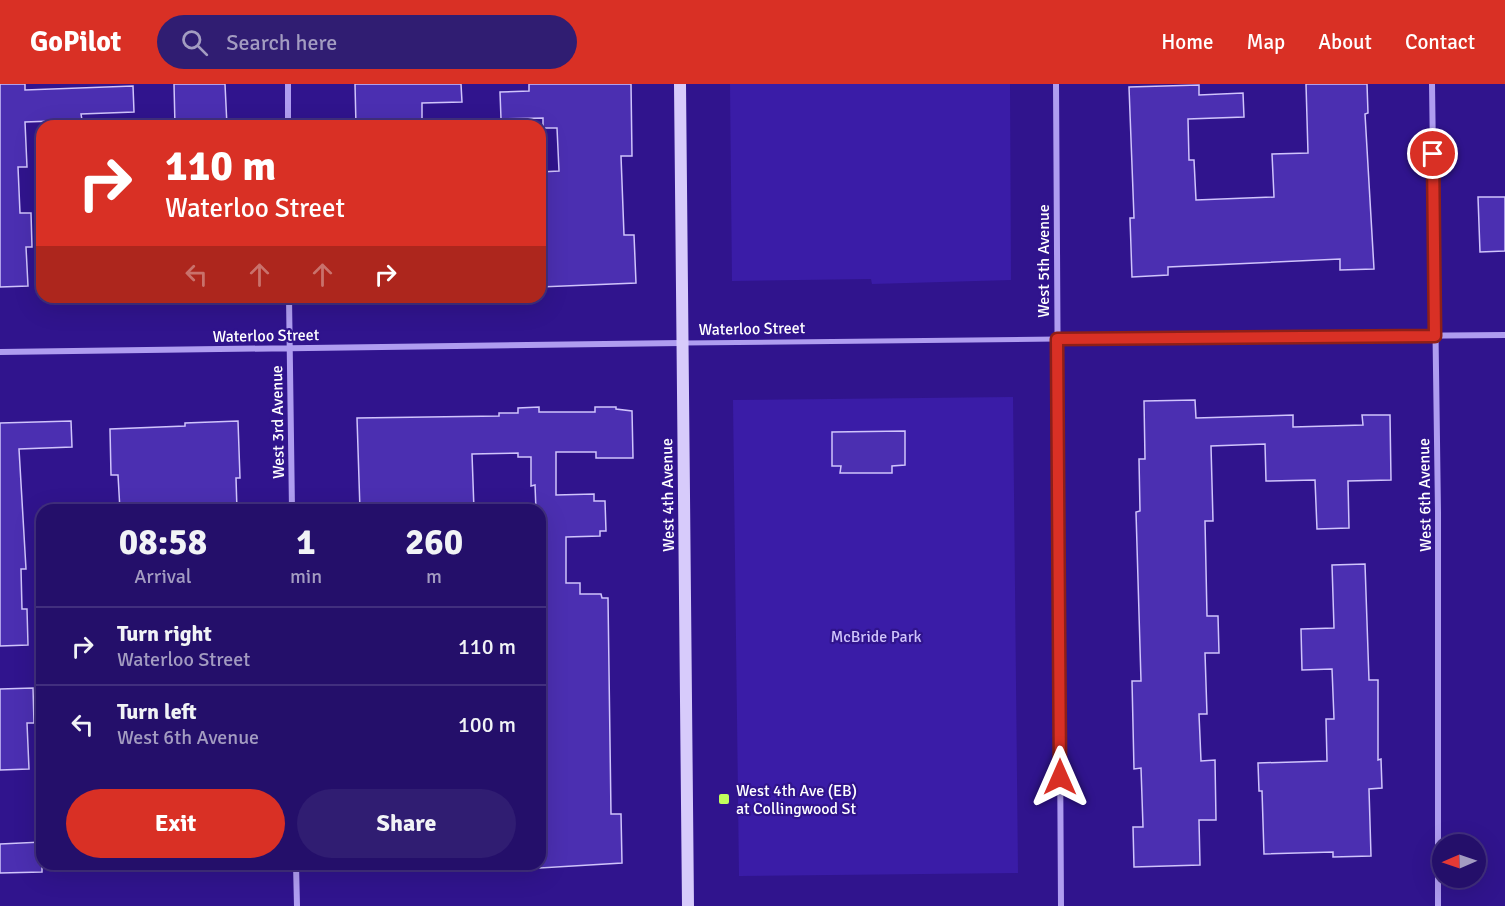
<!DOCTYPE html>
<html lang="en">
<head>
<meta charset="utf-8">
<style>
	:root { --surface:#240f6a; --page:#301d72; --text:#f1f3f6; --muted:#a39cc1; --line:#412f7e; --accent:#d93025 }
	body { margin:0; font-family:Signika,sans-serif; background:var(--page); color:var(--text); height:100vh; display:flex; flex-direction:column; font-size:22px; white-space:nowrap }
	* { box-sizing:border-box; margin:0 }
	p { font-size:20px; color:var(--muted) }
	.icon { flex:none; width:33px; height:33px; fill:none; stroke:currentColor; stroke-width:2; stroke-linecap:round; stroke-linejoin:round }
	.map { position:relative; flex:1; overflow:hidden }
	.sheet { position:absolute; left:36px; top:420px; width:510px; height:366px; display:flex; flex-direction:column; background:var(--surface); border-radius:18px; box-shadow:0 6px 24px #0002,0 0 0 2px var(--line) }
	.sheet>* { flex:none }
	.banner { position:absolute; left:36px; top:36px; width:510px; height:183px; border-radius:18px; box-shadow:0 6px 24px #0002,0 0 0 2px var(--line); background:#d93025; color:#fff; overflow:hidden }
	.needle { width:39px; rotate:268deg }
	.controls { position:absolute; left:1432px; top:750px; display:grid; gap:12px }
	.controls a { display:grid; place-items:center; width:54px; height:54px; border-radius:50%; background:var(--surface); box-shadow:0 6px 24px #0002,0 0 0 2px var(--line); font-size:30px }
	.pin { position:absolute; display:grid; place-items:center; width:51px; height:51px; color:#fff; margin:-26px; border:3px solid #fff; border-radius:50%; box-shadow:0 2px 6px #0007 }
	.me { position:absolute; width:66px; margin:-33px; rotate:0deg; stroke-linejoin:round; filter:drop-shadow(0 0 4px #0008) }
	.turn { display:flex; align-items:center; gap:21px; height:126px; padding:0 30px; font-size:27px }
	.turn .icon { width:78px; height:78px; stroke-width:2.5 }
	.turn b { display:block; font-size:42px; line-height:51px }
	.lanes { display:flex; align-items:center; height:57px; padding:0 30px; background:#0003; justify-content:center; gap:30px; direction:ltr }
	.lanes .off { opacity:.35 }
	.eta { display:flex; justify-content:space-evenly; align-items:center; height:102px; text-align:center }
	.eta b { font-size:36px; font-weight:700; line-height:42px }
	.button { display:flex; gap:12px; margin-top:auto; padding:12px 30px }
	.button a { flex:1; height:69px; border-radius:36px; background:var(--accent); color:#fff; font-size:24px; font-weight:700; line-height:69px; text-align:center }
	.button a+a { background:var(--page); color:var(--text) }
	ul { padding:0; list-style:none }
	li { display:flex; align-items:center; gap:18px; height:78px; padding:0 30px; border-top:2px solid var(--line) }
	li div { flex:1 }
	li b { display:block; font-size:22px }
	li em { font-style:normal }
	header { display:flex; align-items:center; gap:36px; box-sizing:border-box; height:84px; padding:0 30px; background:var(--accent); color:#fff }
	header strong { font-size:28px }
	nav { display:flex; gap:33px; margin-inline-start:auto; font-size:21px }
	.search { width:420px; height:54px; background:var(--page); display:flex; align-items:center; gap:15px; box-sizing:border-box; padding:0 21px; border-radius:33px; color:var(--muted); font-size:22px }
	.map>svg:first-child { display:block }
	.green { fill:#3a1ca7 }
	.building { fill:#4b2fb1; stroke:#d0c4fc; stroke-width:1.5 }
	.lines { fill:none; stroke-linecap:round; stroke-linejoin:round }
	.pedestrian { stroke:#af9df0; stroke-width:5 }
	.minor { stroke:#af9df0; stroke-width:6 }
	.secondary { stroke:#d7cbfb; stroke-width:12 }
	.route-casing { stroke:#8d1f18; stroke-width:15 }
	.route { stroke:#d93025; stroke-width:10 }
	.poi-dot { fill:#c1ff5c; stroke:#30148d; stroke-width:2 }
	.labels { text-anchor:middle; stroke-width:4.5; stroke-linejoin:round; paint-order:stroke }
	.street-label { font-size:16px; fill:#fff; stroke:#30148d }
	.park-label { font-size:16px; fill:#d0c4fc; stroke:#30148d }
	.poi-label { font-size:16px; fill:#fff; stroke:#30148d; text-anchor:start }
</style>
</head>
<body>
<header>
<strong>GoPilot</strong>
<div class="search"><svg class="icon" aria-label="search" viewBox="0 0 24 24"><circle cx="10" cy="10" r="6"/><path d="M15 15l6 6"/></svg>Search here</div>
<nav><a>Home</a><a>Map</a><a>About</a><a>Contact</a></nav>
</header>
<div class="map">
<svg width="1505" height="822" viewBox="0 0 1505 822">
	<rect width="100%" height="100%" fill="#30148d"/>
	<path class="green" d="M730 0H1010L1011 196 872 200 871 195 732 197Z
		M1013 313 1018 789 739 792 733 316Z"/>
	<path class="building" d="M0 0H25V6L133 2 134 28 81 30 82 36 25 38 27 83H18L20 129H31L32 163H26L28 202 0 203Z
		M174 0H225L227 42H175Z
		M355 0H461L462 18 422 19V40L356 42Z
		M529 0H631L632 72H621L624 151H634L636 199 540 203V88L559 87 557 44H543V34L501 35 500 8 529 7Z
		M1306 0H1367L1368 29 1365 30 1374 185 1340 186V175L1168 183V191L1132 193 1130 134H1134L1129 3 1199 1V11L1243 9 1244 33 1188 35 1189 76H1194L1196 116 1274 113 1272 70 1308 69Z
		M1478 113H1505V167L1480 168Z
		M1195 316 1196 334 1293 331V343L1363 341 1362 331H1390L1391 396 1348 397 1349 444 1317 445 1315 396 1266 397 1265 360 1211 362 1213 437H1205L1207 532H1218L1219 569H1205L1207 630H1199L1201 677 1215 676 1216 736H1199L1200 781 1134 783 1133 743H1143L1141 684 1134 685 1132 597H1141L1136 428 1140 427 1139 375H1145L1144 317Z
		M539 323V328H595V323H616V325L632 327 633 374H596V368H556V411L594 410V417H605L606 447H600V452L566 453V499H580V510H601L602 514H608L611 730H621L622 779 540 784V426H536L535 401 531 402V373H518V369L472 370 474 426H360L357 334 499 332V329H518V324Z
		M71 337 72 363 19 365 26 485H21L22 525H27L28 561 0 562V339Z
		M238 337 240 394H236L237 426H120L118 391H111L110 345 185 342V339Z
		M905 347V381L892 382V389H840L841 382H832V348Z
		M1365 480 1369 596H1378V676L1381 675 1382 704 1369 705 1371 772 1333 773V768L1264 770 1262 707H1259L1258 679 1327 677 1326 635H1334L1332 585 1302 586 1301 545 1334 544 1332 481Z
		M33 604 34 639H27L29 685 0 686V605Z
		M42 758V788L0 789V760Z"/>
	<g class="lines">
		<path class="pedestrian" d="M684 259 1057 255"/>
		<path class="minor" d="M288 0V42
			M1056 0 1061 822
			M1432 0 1438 428V822
			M289 213 292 426
			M1057 255 1505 251
			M0 268 682 259
			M296 780 297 822"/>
		<path class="secondary" d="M680 0 688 822"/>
	</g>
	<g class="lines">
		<defs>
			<path id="route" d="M1060 693 1057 255 1435 252 1433 70"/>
		</defs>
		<use href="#route" class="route-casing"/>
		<use href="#route" class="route"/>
	</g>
	<rect class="poi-dot" x="718" y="709" width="12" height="12" rx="3"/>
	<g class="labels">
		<g class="street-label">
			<text transform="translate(1043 177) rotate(-90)" y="6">West 5th Avenue</text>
			<text transform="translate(752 244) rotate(-1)" y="6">Waterloo Street</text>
			<text transform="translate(266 251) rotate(-1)" y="6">Waterloo Street</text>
			<text transform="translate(277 338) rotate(-91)" y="6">West 3rd Avenue</text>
			<text transform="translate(667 411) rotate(-91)" y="6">West 4th Avenue</text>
			<text transform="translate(1424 411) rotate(-91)" y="6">West 6th Avenue</text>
		</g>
		<g class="park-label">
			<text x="876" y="558">McBride Park</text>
		</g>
		<g class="poi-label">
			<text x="736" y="712">West 4th Ave (EB)<tspan x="736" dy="18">at Collingwood St</tspan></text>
		</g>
	</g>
</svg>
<div class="controls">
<a><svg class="needle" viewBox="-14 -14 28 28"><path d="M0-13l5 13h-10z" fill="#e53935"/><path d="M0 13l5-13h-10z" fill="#a39cc1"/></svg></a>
</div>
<div class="pin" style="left:1433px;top:70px;background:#d93025"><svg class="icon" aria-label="arrive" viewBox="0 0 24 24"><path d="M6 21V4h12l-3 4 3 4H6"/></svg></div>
<svg class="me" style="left:1060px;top:693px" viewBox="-20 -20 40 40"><path d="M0-17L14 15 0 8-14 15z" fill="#d93025" stroke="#fff" stroke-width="4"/></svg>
<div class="banner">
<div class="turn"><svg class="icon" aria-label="right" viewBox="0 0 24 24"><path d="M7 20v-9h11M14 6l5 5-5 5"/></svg><div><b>110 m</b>Waterloo Street</div></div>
<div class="lanes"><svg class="icon off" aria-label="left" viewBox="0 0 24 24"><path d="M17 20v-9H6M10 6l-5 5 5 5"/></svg><svg class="icon off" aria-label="ahead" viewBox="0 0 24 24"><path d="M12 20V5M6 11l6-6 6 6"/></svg><svg class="icon off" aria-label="ahead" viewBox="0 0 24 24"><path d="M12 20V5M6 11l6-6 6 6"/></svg><svg class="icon" aria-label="right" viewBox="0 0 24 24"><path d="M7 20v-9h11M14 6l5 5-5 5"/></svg></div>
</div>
<section class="sheet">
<div class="eta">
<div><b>08:58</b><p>Arrival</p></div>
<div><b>1</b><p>min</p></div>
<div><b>260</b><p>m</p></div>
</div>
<ul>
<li><svg class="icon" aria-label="right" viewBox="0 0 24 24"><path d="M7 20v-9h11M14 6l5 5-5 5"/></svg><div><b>Turn right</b><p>Waterloo Street</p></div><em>110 m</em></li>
<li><svg class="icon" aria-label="left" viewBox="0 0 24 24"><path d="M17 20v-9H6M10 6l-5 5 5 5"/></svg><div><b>Turn left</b><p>West 6th Avenue</p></div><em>100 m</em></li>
</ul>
<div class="button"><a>Exit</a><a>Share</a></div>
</section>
</div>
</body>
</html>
